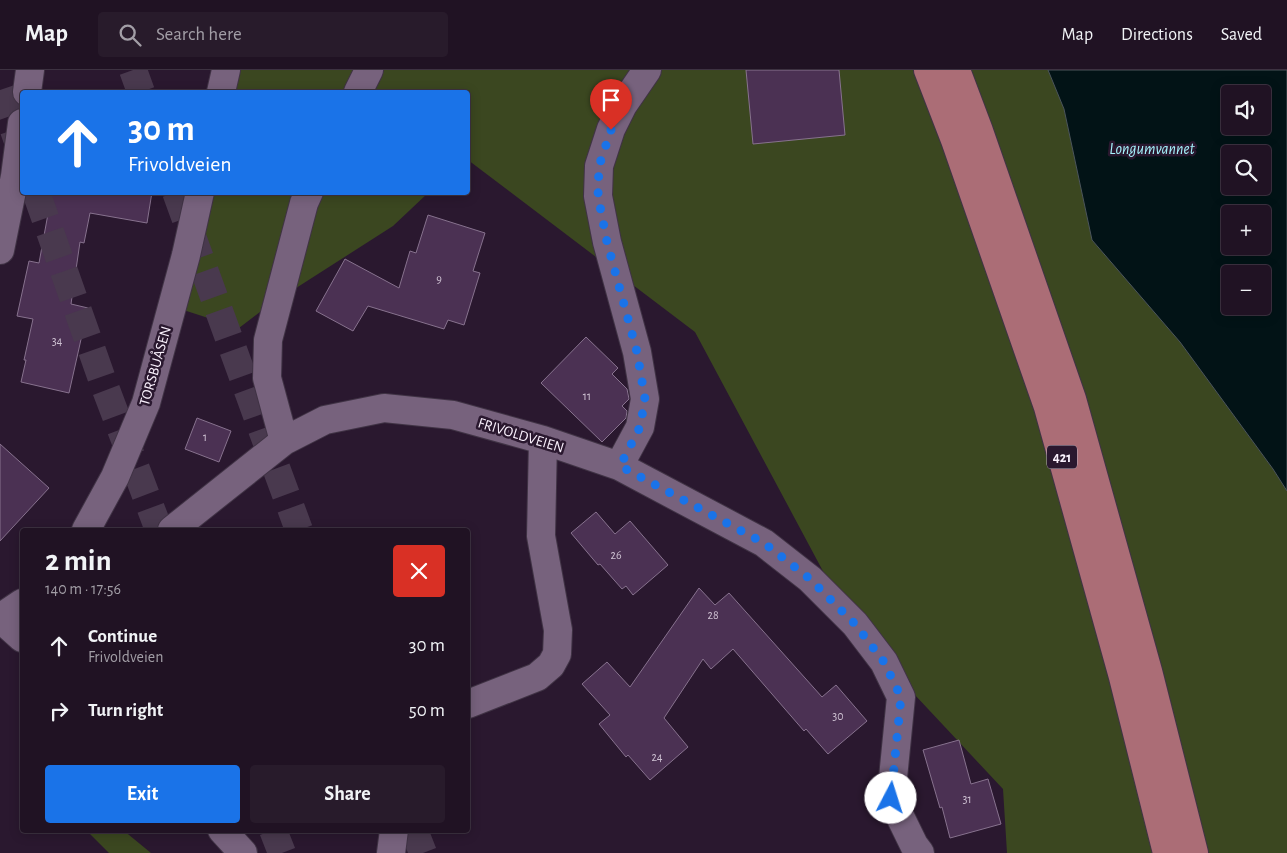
<!DOCTYPE html>
<html lang="en">
<head>
<meta charset="utf-8">
<style>
	:root { --surface:#201223; --page:#281b2b; --text:#f1f3f6; --muted:#a29ea6; --line:#3d3241; --accent:#1a73e8 }
	body { margin:0; font-family:"Alegreya Sans",sans-serif; background:var(--page); color:var(--text); height:100vh; display:flex; flex-direction:column; font-size:19px; white-space:nowrap }
	* { box-sizing:border-box; margin:0 }
	p { font-size:16px; color:var(--muted) }
	.icon { flex:none; width:28px; height:28px; fill:none; stroke:currentColor; stroke-width:2; stroke-linecap:round; stroke-linejoin:round }
	.map { position:relative; flex:1; overflow:hidden }
	.sheet { position:absolute; left:20px; top:458px; width:450px; height:305px; display:flex; flex-direction:column; background:var(--surface); border-radius:5px; box-shadow:0 2px 12px #0003,0 0 0 1px var(--line) }
	.sheet>* { flex:none }
	.top-card { position:absolute; left:20px; top:20px; width:450px; height:105px; border-radius:5px; box-shadow:0 2px 12px #0003,0 0 0 1px var(--line); background:#1a73e8; color:#fff; overflow:hidden }
	.controls { position:absolute; left:1221px; top:15px; display:grid; gap:10px }
	.controls a { display:grid; place-items:center; width:50px; height:50px; border-radius:5px; background:var(--surface); box-shadow:0 2px 12px #0003,0 0 0 1px var(--line); font-size:25px }
	.pin { position:absolute; display:grid; place-items:center; width:42px; height:42px; color:#fff; margin:-51px -21px; border-radius:50% 50% 50% 0; rotate:-45deg; box-shadow:0 0 5px #0007 }
	.pin .icon { rotate:45deg }
	.me { position:absolute; width:55px; margin:-28px; rotate:5deg; stroke-linejoin:round; filter:drop-shadow(0 0 4px #0008) }
	.turn { display:flex; align-items:center; gap:18px; height:105px; padding:0 25px; font-size:22px }
	.turn .icon { width:65px; height:65px; stroke-width:2.5 }
	.turn b { display:block; font-size:35px; line-height:42px }
	.round { display:grid; place-items:center; flex:none; width:52px; height:52px; border-radius:5px; background:var(--page) }
	.headline { display:flex; align-items:center; justify-content:space-between; height:85px; padding:0 25px }
	h1 { font-size:30px; font-weight:700; line-height:38px }
	.primary-button { display:flex; gap:10px; margin-top:auto; padding:10px 25px }
	.primary-button a { flex:1; height:58px; border-radius:5px; background:var(--accent); color:#fff; font-size:20px; font-weight:700; line-height:58px; text-align:center }
	.primary-button a+a { background:var(--page); color:var(--text) }
	ul { padding:0; list-style:none }
	li { display:flex; align-items:center; gap:15px; height:65px; padding:0 25px }
	li div { flex:1 }
	li b { display:block; font-size:19px }
	li em { font-style:normal }
	header { display:flex; align-items:center; gap:30px; box-sizing:border-box; height:70px; padding:0 25px; background:var(--surface); border-bottom:1px solid var(--line) }
	header strong { font-size:24px }
	nav { display:flex; gap:28px; margin-inline-start:auto; font-size:18px }
	.search { width:350px; height:45px; background:var(--page); display:flex; align-items:center; gap:12px; box-sizing:border-box; padding:0 18px; border-radius:5px; color:var(--muted); font-size:19px }
	.map>svg:first-child { display:block }
	.green { fill:#3b4720 }
	.water { fill:#021316; stroke:#4c565b; fill-rule:evenodd }
	.building { fill:#4b3153; stroke:#87728e }
	.lines { fill:none; stroke-linecap:round; stroke-linejoin:round }
	.highway-tunnel { stroke:#49394e; stroke-width:28; stroke-dasharray:28 14; stroke-linecap:butt }
	.minor-casing { stroke:#403345; stroke-width:30 }
	.major-casing { stroke:#403345; stroke-width:30 }
	.minor { stroke:#77627d; stroke-width:28 }
	.major { stroke:#ab6d76; stroke-width:28 }
	.route { stroke:#1a73e8; stroke-width:9; stroke-dasharray:0 16.2 }
	.labels { text-anchor:middle; stroke-width:5; stroke-linejoin:round; paint-order:stroke }
	.number-label { font-size:12px; fill:#cec1d2 }
	.shield { fill:#2a182f; stroke:#bcb0bf; stroke-width:1 }
	.shield-label { font-size:14px; font-weight:bold; fill:#faf1fd }
	.street-label { font-size:15px; fill:#faf1fd; stroke:#2a182f }
	.water-label { font-size:16px; font-style:italic; fill:#a5f2fc; stroke:#2a182f }
</style>
</head>
<body>
<header>
<strong>Map</strong>
<div class="search"><svg class="icon" aria-label="search" viewBox="0 0 24 24"><circle cx="10" cy="10" r="6"/><path d="M15 15l6 6"/></svg>Search here</div>
<nav><a>Map</a><a>Directions</a><a>Saved</a></nav>
</header>
<div class="map">
<svg width="1287" height="783" viewBox="0 0 1287 783">
	<rect width="100%" height="100%" fill="#2a182f"/>
	<path class="green" d="M232 0H1048L1064 39 1092 170 1180 272 1273 399 1287 421V783H1007L1003 719 855 561 695 262 468 90V22H225Z
		M194 123H428L393 156 268 236 239 258 165 234Z
		M86 760H123L151 783H109Z"/>
	<path class="water" d="M1048 0H1287V421L1273 399 1180 272 1092 170 1064 39ZM1230 24H1262V56H1230ZM1230 84H1262V116H1230ZM1230 144H1262V176H1230ZM1230 204H1262V236H1230Z"/>
	<path class="building" d="M746 0H839L845 65 753 74Z
		M52 122H152L147 153 90 143 84 173 80 172 71 234 88 238 69 323 21 312 26 290H24L33 249 17 246 29 191 39 193Z
		M428 145 485 163 473 201 480 203 464 255 448 250 444 259 368 236 353 261 316 241 345 189 399 218 410 181 416 183Z
		M586 267 618 298 612 304 627 319 629 329 622 336 627 341 626 348 602 372 541 313Z
		M197 348 231 361 219 392 185 379Z
		M0 374 49 418 0 471Z
		M596 442 615 464 630 451 668 495 633 525 626 516 622 519 600 494 598 495 571 463Z
		M699 518 715 535 729 523 822 627 836 615 867 651 828 684 806 659 804 661 733 579 711 599 703 589 664 648 688 677 650 710 628 685 626 687 599 654 610 645 582 614 607 592 630 617Z
		M959 670 971 714 988 709 1001 754 950 768 942 737 940 738 923 680Z"/>
	<g class="lines">
		<path class="highway-tunnel" d="M133 0 141 22
			M0 20 22 83
			M36 122 102 309 159 460
			M176 122 264 365 299 460
			M273 760 282 783
			M414 760 423 783"/>
		<defs>
			<path id="minor" d="M27 22 30 0
				M221 22 226 0
				M358 22 369 0
				M0 180 15 106 22 53
				M284 371 267 308 268 270 304 133 309 122
				M619 396 640 357 645 329 637 282 607 172 598 126 599 96 611 59 623 35 647 0
				M86 460 115 407 146 333 186 185 200 122
				M172 460 284 371 325 350 384 338 453 345 543 370 619 396 764 473 810 509 855 554 884 592 901 627 891 728 914 775 920 783
				M22 533 0 548 22 568
				M468 634 537 607 551 595 557 584 558 560 541 466 543 370
				M222 760 243 783
				M391 783 394 760"/>
			<path id="major" d="M928 0 955 70 1048 337 1123 607 1167 783
				M956 0 979 61 1072 329 1148 601 1194 783"/>
		</defs>
		<use href="#minor" class="minor-casing"/>
		<use href="#major" class="major-casing"/>
		<use href="#minor" class="minor"/>
		<use href="#major" class="major"/>
	</g>
	<g class="lines">
		<path class="route" d="M611 60 599 96 598 126 607 172 637 282 645 329 640 357 620 396 764 473 810 509 855 554 884 592 901 627 891 728"/>
	</g>
	<g class="labels">
		<g class="number-label">
			<text x="439" y="213">9</text>
			<text x="57" y="275">34</text>
			<text x="587" y="330">11</text>
			<text x="205" y="371">1</text>
			<text x="616" y="489">26</text>
			<text x="713" y="549">28</text>
			<text x="838" y="650">30</text>
			<text x="657" y="691">24</text>
			<text x="967" y="733">31</text>
		</g>
		<rect class="shield" x="1047" y="375.5" width="30" height="23" rx="4"/>
		<g class="shield-label">
			<text x="1062" y="392">421</text>
		</g>
		<g class="street-label">
			<text transform="translate(155 296) rotate(-74)" y="5">TORSBUÅSEN</text>
			<text transform="translate(521 365) rotate(17)" y="5">FRIVOLDVEIEN</text>
		</g>
		<g class="water-label">
			<text x="1152" y="84">Longumvannet</text>
		</g>
	</g>
</svg>
<div class="controls">
<a><svg class="icon" aria-label="sound" viewBox="0 0 24 24"><path d="M4 9h4l5-4v14l-5-4H4zM17 9q2 3 0 6"/></svg></a>
<a><svg class="icon" aria-label="search" viewBox="0 0 24 24"><circle cx="10" cy="10" r="6"/><path d="M15 15l6 6"/></svg></a>
<a>+</a>
<a>−</a>
</div>
<div class="pin" style="left:611px;top:60px;background:#d93025"><svg class="icon" aria-label="arrive" viewBox="0 0 24 24"><path d="M6 21V4h12l-3 4 3 4H6"/></svg></div>
<svg class="me" style="left:891px;top:728px" viewBox="-20 -20 40 40"><circle r="19" fill="#fff"/><path d="M0-13L10 11 0 6-10 11z" fill="#1a73e8"/></svg>
<div class="top-card">
<div class="turn"><svg class="icon" aria-label="ahead" viewBox="0 0 24 24"><path d="M12 20V5M6 11l6-6 6 6"/></svg><div><b>30 m</b>Frivoldveien</div></div>
</div>
<section class="sheet">
<div class="headline"><div><h1>2 min</h1><p>140 m · 17:56</p></div><a class="round" style="background:#d93025;color:#fff"><svg class="icon" aria-label="close" viewBox="0 0 24 24"><path d="M6 6l12 12M18 6L6 18"/></svg></a></div>
<ul>
<li><svg class="icon" aria-label="ahead" viewBox="0 0 24 24"><path d="M12 20V5M6 11l6-6 6 6"/></svg><div><b>Continue</b><p>Frivoldveien</p></div><em>30 m</em></li>
<li><svg class="icon" aria-label="right" viewBox="0 0 24 24"><path d="M7 20v-9h11M14 6l5 5-5 5"/></svg><div><b>Turn right</b></div><em>50 m</em></li>
</ul>
<div class="primary-button"><a>Exit</a><a>Share</a></div>
</section>
</div>
</body>
</html>
